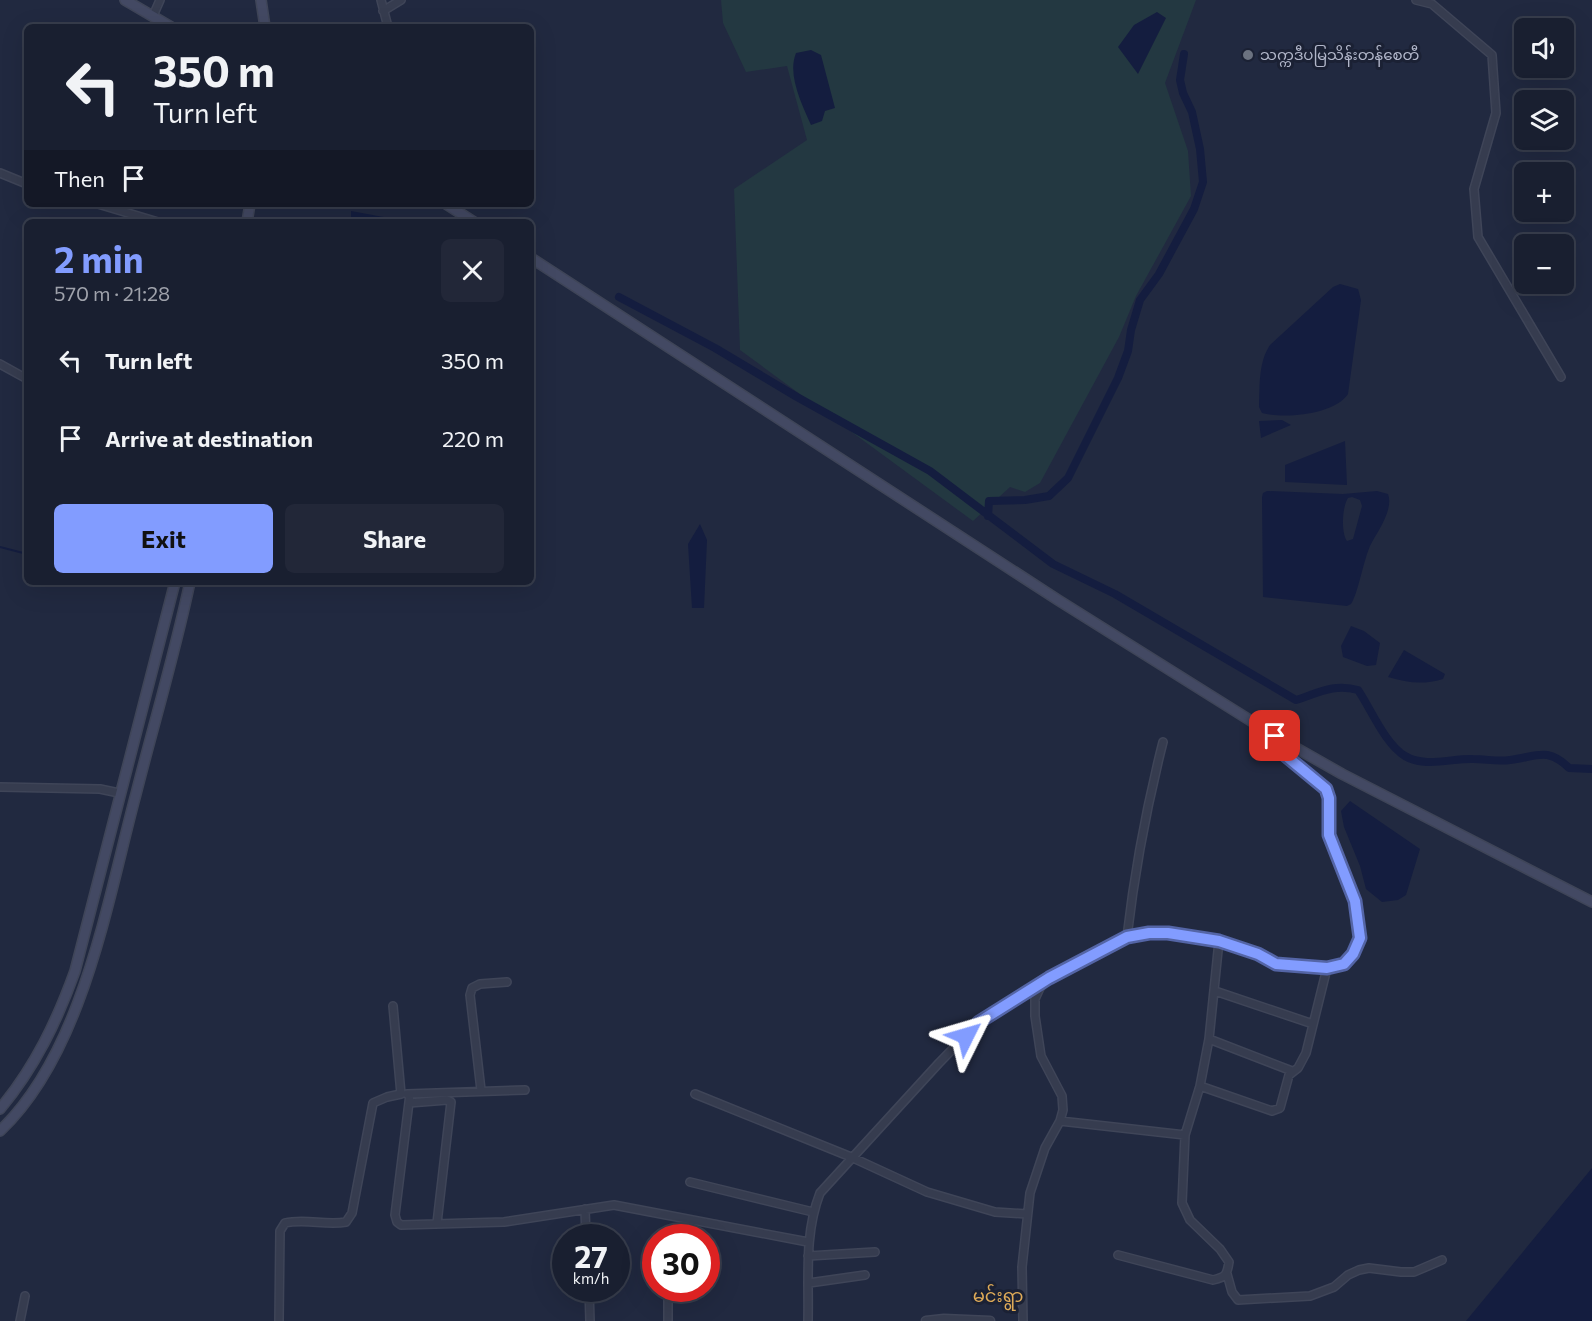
<!DOCTYPE html>
<html lang="en">
<head>
<meta charset="utf-8">
<style>
	:root { --surface:#191f30; --page:#222738; --text:#f1f3f6; --muted:#9fa2ab; --line:#373d4c; --accent:#829cff }
	body { margin:0; font-family:Commissioner,"Noto Sans Myanmar",sans-serif; background:var(--page); color:var(--text); height:100vh; display:flex; flex-direction:column; font-size:22px; white-space:nowrap }
	* { box-sizing:border-box; margin:0 }
	p { font-size:20px; color:var(--muted) }
	.icon { flex:none; width:33px; height:33px; fill:none; stroke:currentColor; stroke-width:2; stroke-linecap:round; stroke-linejoin:round }
	.map { position:relative; flex:1; overflow:hidden }
	.sheet { position:absolute; left:24px; top:219px; width:510px; height:366px; display:flex; flex-direction:column; background:var(--surface); border-radius:9px; box-shadow:0 6px 24px #0002,0 0 0 2px var(--line) }
	.sheet>* { flex:none }
	.hud { position:absolute; left:24px; top:24px; width:510px; height:183px; border-radius:9px; box-shadow:0 6px 24px #0002,0 0 0 2px var(--line); background:#191f30; color:var(--text); overflow:hidden }
	.fabs { position:absolute; left:1514px; top:18px; display:grid; gap:12px }
	.fabs a { display:grid; place-items:center; width:60px; height:60px; border-radius:9px; background:var(--surface); box-shadow:0 6px 24px #0002,0 0 0 2px var(--line); font-size:30px }
	.speed { position:absolute; left:552px; top:1224px; display:flex; gap:12px; font-size:30px; font-weight:700; text-align:center }
	.speed>* { display:grid; place-content:center; width:78px; height:78px; border-radius:50%; background:var(--surface); box-shadow:0 6px 24px #0002,0 0 0 2px var(--line); line-height:1 }
	.speed small { font-size:15px; font-weight:400 }
	.speed .limit { border:9px solid #d22; background:#fff; color:#111 }
	.pin { position:absolute; display:grid; place-items:center; width:51px; height:51px; color:#fff; margin:-26px; border-radius:12px; box-shadow:0 3px 9px #0006 }
	.me { position:absolute; width:66px; margin:-33px; rotate:50deg; stroke-linejoin:round; filter:drop-shadow(0 0 4px #0008) }
	.turn { display:flex; align-items:center; gap:21px; height:126px; padding:0 30px; font-size:27px }
	.turn .icon { width:78px; height:78px; stroke-width:2.5 }
	.turn b { display:block; font-size:42px; line-height:51px }
	.then { display:flex; align-items:center; height:57px; padding:0 30px; background:#0003; gap:12px; font-size:22px }
	.round { display:grid; place-items:center; flex:none; width:63px; height:63px; border-radius:9px; background:var(--page) }
	.overview { display:flex; align-items:center; justify-content:space-between; height:102px; padding:0 30px }
	h1 { font-size:36px; font-weight:700; line-height:45px; color:var(--accent) }
	.cta { display:flex; gap:12px; margin-top:auto; padding:12px 30px }
	.cta a { flex:1; height:69px; border-radius:9px; background:var(--accent); color:#111; font-size:24px; font-weight:700; line-height:69px; text-align:center }
	.cta a+a { background:var(--page); color:var(--text) }
	ul { padding:0; list-style:none }
	li { display:flex; align-items:center; gap:18px; height:78px; padding:0 30px }
	li div { flex:1 }
	li b { display:block; font-size:22px }
	li em { font-style:normal }
	.map>svg:first-child { display:block }
	.green { fill:#233841 }
	.water { fill:#141d3f; fill-rule:evenodd }
	.lines { fill:none; stroke-linecap:round; stroke-linejoin:round }
	.stream { stroke:#141d3f; stroke-width:2 }
	.canal { stroke:#141d3f; stroke-width:8 }
	.minor-casing { stroke:#3f4558; stroke-width:10 }
	.tertiary-casing { stroke:#3f4558; stroke-width:11 }
	.secondary-casing { stroke:#3f4558; stroke-width:12 }
	.minor { stroke:#363c4f; stroke-width:7 }
	.tertiary { stroke:#363c4f; stroke-width:8 }
	.secondary { stroke:#434963; stroke-width:9 }
	.route-casing { stroke:#5465a6; stroke-width:15 }
	.route { stroke:#829cff; stroke-width:10 }
	.worship-dot { fill:#6b7280; stroke:#1b2134; stroke-width:2 }
	.labels { text-anchor:middle; stroke-width:6; stroke-linejoin:round; paint-order:stroke }
	.poi-label { font-size:15px; fill:#b2b7ca; stroke:#1b2134; text-anchor:start }
	.quarter-label { font-size:18px; fill:#dfab58; stroke:#1b2134 }
</style>
</head>
<body>
<div class="map">
<svg width="1592" height="1321" viewBox="0 0 1592 1321">
	<rect width="100%" height="100%" fill="#212940"/>
	<path class="green" d="M721 0H1196L1165 83 1188 151 1191 196 1136 296 1119 337 1040 483 1025 492 1010 487 973 521 740 350 734 189 807 140 787 66 746 72 723 23Z"/>
	<path class="water" d="M1157 12 1166 18 1138 74 1118 47 1134 25Z
		M811 50 821 55 835 108 825 111 822 121 811 125C802 104 787 75 796 53Z
		M351 211 389 218 390 222H351Z
		M1340 284 1358 289 1361 300 1348 394C1334 415 1284 419 1262 413L1259 407C1260 386 1258 363 1270 345L1333 287Z
		M1282 420 1291 425 1261 438 1259 421Z
		M1345 441 1347 485 1285 482V465Z
		M1267 491 1343 494 1377 491 1388 494C1394 510 1377 532 1370 546 1363 562 1358 594 1351 604L1347 606 1263 597 1262 497 1263 493ZM1352 497 1360 500 1362 506 1353 539 1347 541C1341 533 1342 507 1348 498Z
		M700 524 707 540 704 608H692L688 544Z
		M1351 626 1364 631 1380 643 1376 665 1367 666 1343 657 1341 646Z
		M1404 650 1445 674 1443 679C1423 685 1408 683 1388 677Z
		M1350 801 1420 849 1406 895 1398 900 1382 902 1366 889 1360 866 1344 827 1341 811Z
		M1592 1168V1321H1466Z"/>
	<g class="lines">
		<path class="stream" d="M0 547 27 554
			M138 582 149 585"/>
		<path class="canal" d="M619 297 715 348 797 397 930 471 1053 564 1115 594 1296 700C1318 693 1334 683 1358 690 1371 709 1385 744 1405 756 1424 768 1453 758 1473 759 1486 759 1498 762 1510 760 1536 757 1547 746 1569 768L1592 769
			M988 516 989 501 1025 500 1049 496 1068 478 1118 378 1128 351 1131 330 1140 300 1159 274 1194 209 1203 182 1200 149 1192 112 1183 93 1180 80 1184 54"/>
		<defs>
			<path id="minor" d="M381 0 388 27
				M1416 0 1432 4 1492 55 1496 113 1474 189 1478 237 1561 377
				M383 11 401 0
				M153 16 160 0
				M0 173 27 184
				M98 204 158 222
				M0 364 27 379
				M0 787 100 789 119 793
				M1127 937C1135 868 1146 809 1163 742
				M1215 991 1313 1024
				M1209 1039 1292 1071
				M1200 1086 1272 1111 1280 1108 1289 1075 1298 1068 1306 1053 1327 968
				M481 1090 470 995 472 988 480 984 507 982
				M407 1094 525 1090
				M410 1094 395 1215 397 1222 401 1225 504 1222 614 1205 808 1242
				M695 1094 851 1157 927 1192 995 1212 1027 1214
				M409 1103 447 1100 451 1102 437 1223
				M1060 1121 1185 1135
				M690 1182 813 1212
				M585 1209 586 1238
				M1118 1255 1213 1280C1226 1277 1227 1275 1229 1262L1220 1249 1190 1220 1182 1203 1185 1135 1200 1086 1209 1039 1219 941
				M808 1256 875 1252
				M1227 1274 1232 1292 1238 1300 1310 1296 1334 1287 1348 1275 1359 1270 1369 1268 1401 1272H1414L1442 1260
				M809 1283 865 1275
				M589 1288 590 1321
				M668 1288V1321
				M20 1321 25 1296
				M279 1321 280 1231 285 1223C306 1218 326 1226 346 1222L352 1213 373 1103 387 1097 401 1094 393 1006
				M808 1321C809 1278 804 1234 820 1193L939 1063 979 1022 1042 983
				M1023 1321 1022 1267 1030 1193 1045 1148 1060 1121 1063 1110 1062 1096 1041 1056 1035 1016V999L1040 988 1049 978 1127 937 1149 933H1168L1219 941 1258 954 1276 964 1327 968 1344 964 1353 954 1360 938 1355 901 1329 835V798L1326 789 1280 751 1275 736"/>
			<path id="tertiary" d="M926 1321 944 1319 990 1321"/>
			<path id="secondary" d="M125 0 171 27
				M261 0 265 27
				M446 204 474 222
				M247 222 250 204
				M531 258 1058 600 1275 736 1342 774 1592 902
				M0 1109C35 1067 57 1021 75 971L175 582
				M0 1131C83 1052 107 902 136 794 154 723 175 653 190 582"/>
		</defs>
		<use href="#minor" class="minor-casing"/>
		<use href="#tertiary" class="tertiary-casing"/>
		<use href="#secondary" class="secondary-casing"/>
		<use href="#minor" class="minor"/>
		<use href="#tertiary" class="tertiary"/>
		<use href="#secondary" class="secondary"/>
	</g>
	<g class="lines">
		<defs>
			<path id="route" d="M966 1036 979 1022 1049 978 1127 937 1149 933H1168L1219 941 1258 954 1276 964 1327 968 1344 964 1353 954 1360 938 1355 901 1329 835V798L1326 789 1280 751 1275 736"/>
		</defs>
		<use href="#route" class="route-casing"/>
		<use href="#route" class="route"/>
	</g>
	<circle class="worship-dot" cx="1248" cy="55" r="6"/>
	<g class="labels">
		<g class="poi-label">
			<text x="1260" y="60">သက္ကဒီပမြသိန်းတန်စေတီ</text>
		</g>
		<g class="quarter-label">
			<text x="998" y="1302">မင်းရွာ</text>
		</g>
	</g>
</svg>
<div class="fabs">
<a><svg class="icon" aria-label="sound" viewBox="0 0 24 24"><path d="M4 9h4l5-4v14l-5-4H4zM17 9q2 3 0 6"/></svg></a>
<a><svg class="icon" aria-label="layers" viewBox="0 0 24 24"><path d="M12 4l9 5-9 5-9-5zM3 14l9 5 9-5"/></svg></a>
<a>+</a>
<a>−</a>
</div>
<div class="speed"><div>27<small>km/h</small></div><div class="limit">30</div></div>
<div class="pin" style="left:1275px;top:736px;background:#d93025"><svg class="icon" aria-label="arrive" viewBox="0 0 24 24"><path d="M6 21V4h12l-3 4 3 4H6"/></svg></div>
<svg class="me" style="left:966px;top:1036px" viewBox="-20 -20 40 40"><path d="M0-17L14 15 0 8-14 15z" fill="#829cff" stroke="#fff" stroke-width="4"/></svg>
<div class="hud">
<div class="turn"><svg class="icon" aria-label="left" viewBox="0 0 24 24"><path d="M17 20v-9H6M10 6l-5 5 5 5"/></svg><div><b>350 m</b>Turn left</div></div>
<div class="then">Then<svg class="icon" aria-label="arrive" viewBox="0 0 24 24"><path d="M6 21V4h12l-3 4 3 4H6"/></svg></div>
</div>
<section class="sheet">
<div class="overview"><div><h1>2 min</h1><p>570 m · 21:28</p></div><a class="round"><svg class="icon" aria-label="close" viewBox="0 0 24 24"><path d="M6 6l12 12M18 6L6 18"/></svg></a></div>
<ul>
<li><svg class="icon" aria-label="left" viewBox="0 0 24 24"><path d="M17 20v-9H6M10 6l-5 5 5 5"/></svg><div><b>Turn left</b></div><em>350 m</em></li>
<li><svg class="icon" aria-label="arrive" viewBox="0 0 24 24"><path d="M6 21V4h12l-3 4 3 4H6"/></svg><div><b>Arrive at destination</b></div><em>220 m</em></li>
</ul>
<div class="cta"><a>Exit</a><a>Share</a></div>
</section>
</div>
</body>
</html>
